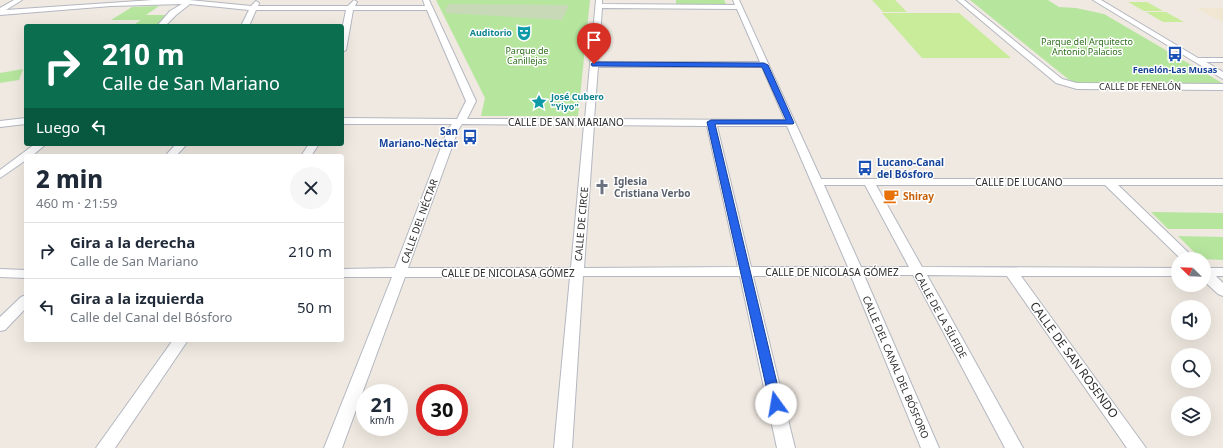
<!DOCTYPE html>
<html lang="es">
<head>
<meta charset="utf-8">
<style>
	:root { --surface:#fff; --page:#f6f6f7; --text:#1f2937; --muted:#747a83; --line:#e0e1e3 }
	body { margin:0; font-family:"Noto Sans",sans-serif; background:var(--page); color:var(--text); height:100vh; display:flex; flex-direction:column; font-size:15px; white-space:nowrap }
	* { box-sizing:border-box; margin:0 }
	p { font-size:13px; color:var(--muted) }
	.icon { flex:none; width:22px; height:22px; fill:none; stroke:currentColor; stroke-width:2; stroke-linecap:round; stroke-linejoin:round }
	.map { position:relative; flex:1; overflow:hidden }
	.side { position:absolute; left:24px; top:154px; width:320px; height:188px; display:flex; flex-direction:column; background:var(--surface); border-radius:4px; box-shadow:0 4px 16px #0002 }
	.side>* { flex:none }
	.banner { position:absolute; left:24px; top:24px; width:320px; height:122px; border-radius:4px; box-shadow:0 4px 16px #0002; background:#0b6e4f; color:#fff; overflow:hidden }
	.needle { width:26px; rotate:293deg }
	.controls { position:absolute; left:1171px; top:252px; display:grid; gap:8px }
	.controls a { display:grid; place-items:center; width:40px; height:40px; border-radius:50%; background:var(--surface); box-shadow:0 4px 16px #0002; font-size:20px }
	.speed { position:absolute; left:356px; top:384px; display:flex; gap:8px; font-size:20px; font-weight:700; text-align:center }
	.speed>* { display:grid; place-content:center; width:52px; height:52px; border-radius:50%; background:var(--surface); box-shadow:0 4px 16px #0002; line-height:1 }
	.speed small { font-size:10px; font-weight:400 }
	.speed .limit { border:6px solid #d22; background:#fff; color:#111 }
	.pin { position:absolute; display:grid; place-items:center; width:34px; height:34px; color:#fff; margin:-41px -17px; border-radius:50% 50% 50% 0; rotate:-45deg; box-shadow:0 0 4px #0007 }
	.pin .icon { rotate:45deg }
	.me { position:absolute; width:44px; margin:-22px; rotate:347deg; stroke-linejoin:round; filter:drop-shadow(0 0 3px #0008) }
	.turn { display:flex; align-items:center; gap:14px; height:84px; padding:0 12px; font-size:18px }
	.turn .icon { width:52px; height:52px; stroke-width:2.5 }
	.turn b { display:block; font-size:28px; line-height:34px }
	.then { display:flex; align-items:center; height:38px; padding:0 12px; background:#0003; gap:8px; font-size:15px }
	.round { display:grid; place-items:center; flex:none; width:42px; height:42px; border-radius:21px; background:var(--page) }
	.summary { display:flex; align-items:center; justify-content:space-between; height:68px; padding:0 12px }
	h1 { font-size:24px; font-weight:800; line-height:30px }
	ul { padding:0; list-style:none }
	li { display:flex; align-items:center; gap:12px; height:56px; padding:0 12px; border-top:1px solid var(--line) }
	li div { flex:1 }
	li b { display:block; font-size:15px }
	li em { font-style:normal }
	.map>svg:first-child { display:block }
	.education { fill:#f0e6d1 }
	.green { fill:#b6e59e }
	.cemetery { fill:#c8d9b8 }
	.pitch { fill:#c9ec9a }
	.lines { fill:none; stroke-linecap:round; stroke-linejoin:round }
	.minor-casing { stroke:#b4b7c1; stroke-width:2 }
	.minor { fill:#fff; fill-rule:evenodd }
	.route { fill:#2563eb; stroke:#184099 }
	.labels { text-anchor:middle; stroke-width:3; stroke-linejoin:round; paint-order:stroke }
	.far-culture-label { font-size:9px; font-weight:bold; fill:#0d838f; stroke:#fff; text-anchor:end }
	.far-park-label { font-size:9px; fill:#2c6e1b; stroke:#fff }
	.far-transit-label { font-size:9px; font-weight:bold; fill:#164399; stroke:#fff }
	.far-street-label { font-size:9px; fill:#2e2e2e; stroke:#fff }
	.street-label { font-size:10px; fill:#2e2e2e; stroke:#fff }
	.transit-label { font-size:10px; font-weight:bold; fill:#164399; stroke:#fff; text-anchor:end }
	.worship-label { font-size:10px; font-weight:bold; fill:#5b616d; stroke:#fff; text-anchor:start }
	.food-label { font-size:10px; font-weight:bold; fill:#c56008; stroke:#fff; text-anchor:start }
	.near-street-label { font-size:12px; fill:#2e2e2e; stroke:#fff }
</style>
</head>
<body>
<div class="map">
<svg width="1223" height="448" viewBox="0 0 1223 448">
	<rect width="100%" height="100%" fill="#efe9e1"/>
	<path class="education" d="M1196 8H1223V22Z"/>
	<path class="green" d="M436 0H590L578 116H481L485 98Z
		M676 0H724L726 4H676Z
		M970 0H1048L1059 7 1076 8 1104 14 1222 83H1073Z
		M159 6 146 15H166L156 26H132L141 20H111L132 7Z
		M23 69 19 80 0 83V73Z
		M1151 212 1223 213V229H1168Z
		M1178 236 1223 237V260L1201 259Z"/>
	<path class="cemetery" d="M449 4 569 5 562 20 447 13 445 10Z"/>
	<path class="pitch" d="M872 0H895L907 12H883Z
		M1128 2H1147L1163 11H1144Z
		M1146 12H1166L1184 22H1163Z
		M882 13H959L1011 58H922Z"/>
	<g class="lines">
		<defs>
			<path id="minor" d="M14 0H22L6 10 153 0H189L251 6 256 1 259 3 258 6H348L354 0 357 2 355 6H425L423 0H429L476 101 467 119H585L596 0H602V4L735 5 733 0H739L821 179H1223V185H1118L1195 259H1181L1105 185H876L922 267 1178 268V276H1021L1146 448H1127L1007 276 927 275 1023 448H1005L913 275H864L939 448H921L851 276H753L795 448H777L740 276H583L572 448H554L570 277H405L342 448H324L392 277H342V269L395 268 448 129 452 124H342V118L457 119 466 101 427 10H353L346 50 342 52V30L346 10H256L249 26H241L249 10 190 4 176 15 165 26H157L170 11 182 4 111 6 0 15V8ZM602 8 737 9 760 62H598ZM598 67H762L785 120 594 119ZM462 124 584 125 571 268H408L458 130ZM594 125 707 126 738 267 584 268ZM717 126H787L848 267H751ZM824 185H865L909 267H861Z
				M957 0H964L1062 79 1077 83 1223 84V90L1077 89 1056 83Z
				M1093 0H1101L1198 58H1223V62H1206L1223 72V79Z
				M26 118V124L0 127V121Z
				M35 144H46L32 156H26V160L0 178V170Z
				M176 144H187L176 156H165Z
				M309 144H319L311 156H301Z
				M1204 268H1223V276H1216L1223 283V296L1218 294 1204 281Z
				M0 269 26 270V278L0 277Z
				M26 295V308L5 330 0 331V317L21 297Z
				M173 340H188L115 448H96Z"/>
		</defs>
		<use href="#minor" class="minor-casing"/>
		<use href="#minor" class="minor"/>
	</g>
	<path class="route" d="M594 62 764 63 768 65 794 123 793 124H715L782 404 780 408 776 409 771 408 770 404 707 122 711 120H786L762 67 592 66 591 64Z"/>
	<defs>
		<symbol id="theatre-bare" viewBox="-9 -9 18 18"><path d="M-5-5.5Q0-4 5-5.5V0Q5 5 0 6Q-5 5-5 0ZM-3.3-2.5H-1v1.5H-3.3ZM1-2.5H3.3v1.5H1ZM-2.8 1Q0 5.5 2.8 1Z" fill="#0f9aa8" stroke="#fff" stroke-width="2.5" paint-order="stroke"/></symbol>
		<symbol id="bus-bare" viewBox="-9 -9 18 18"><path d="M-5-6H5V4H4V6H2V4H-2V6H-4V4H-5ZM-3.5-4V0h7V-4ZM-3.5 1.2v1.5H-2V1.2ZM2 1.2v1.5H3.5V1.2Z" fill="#1a4fb4" stroke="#fff" stroke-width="2.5" paint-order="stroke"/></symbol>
		<symbol id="sight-bare" viewBox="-9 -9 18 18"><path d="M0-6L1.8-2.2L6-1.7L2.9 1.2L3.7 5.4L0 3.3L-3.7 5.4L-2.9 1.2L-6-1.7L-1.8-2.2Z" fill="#0f9aa8" stroke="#fff" stroke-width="2.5" paint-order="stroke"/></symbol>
		<symbol id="church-bare" viewBox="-9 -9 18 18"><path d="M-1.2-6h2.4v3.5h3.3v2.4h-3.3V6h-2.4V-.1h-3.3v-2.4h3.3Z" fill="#6b7280" stroke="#fff" stroke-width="2.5" paint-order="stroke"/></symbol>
		<symbol id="cafe-bare" viewBox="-9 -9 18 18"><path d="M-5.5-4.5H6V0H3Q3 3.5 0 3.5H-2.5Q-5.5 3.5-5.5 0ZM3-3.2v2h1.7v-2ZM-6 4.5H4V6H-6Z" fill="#e8710a" stroke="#fff" stroke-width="2.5" paint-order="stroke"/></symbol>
	</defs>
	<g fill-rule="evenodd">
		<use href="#theatre-bare" x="513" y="22" width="22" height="22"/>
		<use href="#bus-bare" x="1164" y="43" width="22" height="22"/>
		<use href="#sight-bare" x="528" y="91" width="22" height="22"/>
		<use href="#bus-bare" x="459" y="126" width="22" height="22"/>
		<use href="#bus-bare" x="854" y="157" width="22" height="22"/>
		<use href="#church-bare" x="591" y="176" width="22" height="22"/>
		<use href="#cafe-bare" x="880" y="185" width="22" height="22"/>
	</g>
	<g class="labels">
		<g class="far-culture-label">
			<text x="512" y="36">Auditorio</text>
			<text x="551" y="100" text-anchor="start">José Cubero<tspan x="551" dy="10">"Yiyo"</tspan></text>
		</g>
		<g class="far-park-label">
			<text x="1087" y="45">Parque del Arquitecto<tspan x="1087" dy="10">Antonio Palacios</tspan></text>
			<text x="527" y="54">Parque de<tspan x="527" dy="10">Canillejas</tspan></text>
		</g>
		<g class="far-transit-label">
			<text x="1175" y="73">Fenelón-Las Musas</text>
		</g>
		<g class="far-street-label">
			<text x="1140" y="90">CALLE DE FENELÓN</text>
		</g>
		<g class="street-label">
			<text x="566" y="126">CALLE DE SAN MARIANO</text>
			<text x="1019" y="186">CALLE DE LUCANO</text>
			<text transform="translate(419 221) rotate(-70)" y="4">CALLE DEL NÉCTAR</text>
			<text transform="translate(581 224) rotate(-85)" y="4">CALLE DE CIRCE</text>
			<text x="832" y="276">CALLE DE NICOLASA GÓMEZ</text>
			<text x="508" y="277">CALLE DE NICOLASA GÓMEZ</text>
			<text transform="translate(941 315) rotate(61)" y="4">CALLE DE LA SÍLFIDE</text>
			<text transform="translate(896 367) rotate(67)" y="4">CALLE DEL CANAL DEL BÓSFORO</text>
		</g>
		<g class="transit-label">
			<text x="458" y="135">San<tspan x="458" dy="12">Mariano-Néctar</tspan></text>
			<text x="877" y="166" text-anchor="start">Lucano-Canal<tspan x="877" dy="12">del Bósforo</tspan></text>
		</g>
		<g class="worship-label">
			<text x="614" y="185">Iglesia<tspan x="614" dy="12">Cristiana Verbo</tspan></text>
		</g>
		<g class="food-label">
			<text x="903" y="200">Shiray</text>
		</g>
		<g class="near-street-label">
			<text transform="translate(1074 360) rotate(54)" y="4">CALLE DE SAN ROSENDO</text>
		</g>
	</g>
</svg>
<div class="controls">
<a><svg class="needle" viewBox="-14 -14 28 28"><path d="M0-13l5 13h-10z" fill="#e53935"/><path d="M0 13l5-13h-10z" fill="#747a83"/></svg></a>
<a><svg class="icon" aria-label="sound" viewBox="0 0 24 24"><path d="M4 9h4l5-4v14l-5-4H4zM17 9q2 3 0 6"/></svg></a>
<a><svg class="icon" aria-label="search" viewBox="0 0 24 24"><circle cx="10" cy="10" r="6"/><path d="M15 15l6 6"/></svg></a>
<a><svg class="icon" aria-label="layers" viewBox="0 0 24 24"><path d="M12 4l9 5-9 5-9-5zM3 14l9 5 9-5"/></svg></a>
</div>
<div class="speed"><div>21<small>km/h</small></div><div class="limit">30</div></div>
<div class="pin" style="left:594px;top:64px;background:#d93025"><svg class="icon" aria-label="arrive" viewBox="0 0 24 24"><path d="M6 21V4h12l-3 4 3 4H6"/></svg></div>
<svg class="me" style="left:776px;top:404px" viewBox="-20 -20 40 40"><circle r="19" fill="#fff"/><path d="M0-13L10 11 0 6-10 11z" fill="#2563eb"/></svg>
<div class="banner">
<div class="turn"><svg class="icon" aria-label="right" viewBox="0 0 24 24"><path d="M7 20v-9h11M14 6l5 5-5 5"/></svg><div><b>210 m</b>Calle de San Mariano</div></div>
<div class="then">Luego<svg class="icon" aria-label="left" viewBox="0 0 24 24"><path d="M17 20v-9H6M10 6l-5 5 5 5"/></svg></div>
</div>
<section class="side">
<div class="summary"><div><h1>2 min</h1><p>460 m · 21:59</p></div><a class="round"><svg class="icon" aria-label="close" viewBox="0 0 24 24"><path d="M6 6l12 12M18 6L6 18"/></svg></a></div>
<ul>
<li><svg class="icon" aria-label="right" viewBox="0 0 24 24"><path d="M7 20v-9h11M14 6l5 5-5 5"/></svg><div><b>Gira a la derecha</b><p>Calle de San Mariano</p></div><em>210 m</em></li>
<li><svg class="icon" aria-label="left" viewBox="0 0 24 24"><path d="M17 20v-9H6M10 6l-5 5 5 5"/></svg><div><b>Gira a la izquierda</b><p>Calle del Canal del Bósforo</p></div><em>50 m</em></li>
</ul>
</section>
</div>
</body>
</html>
